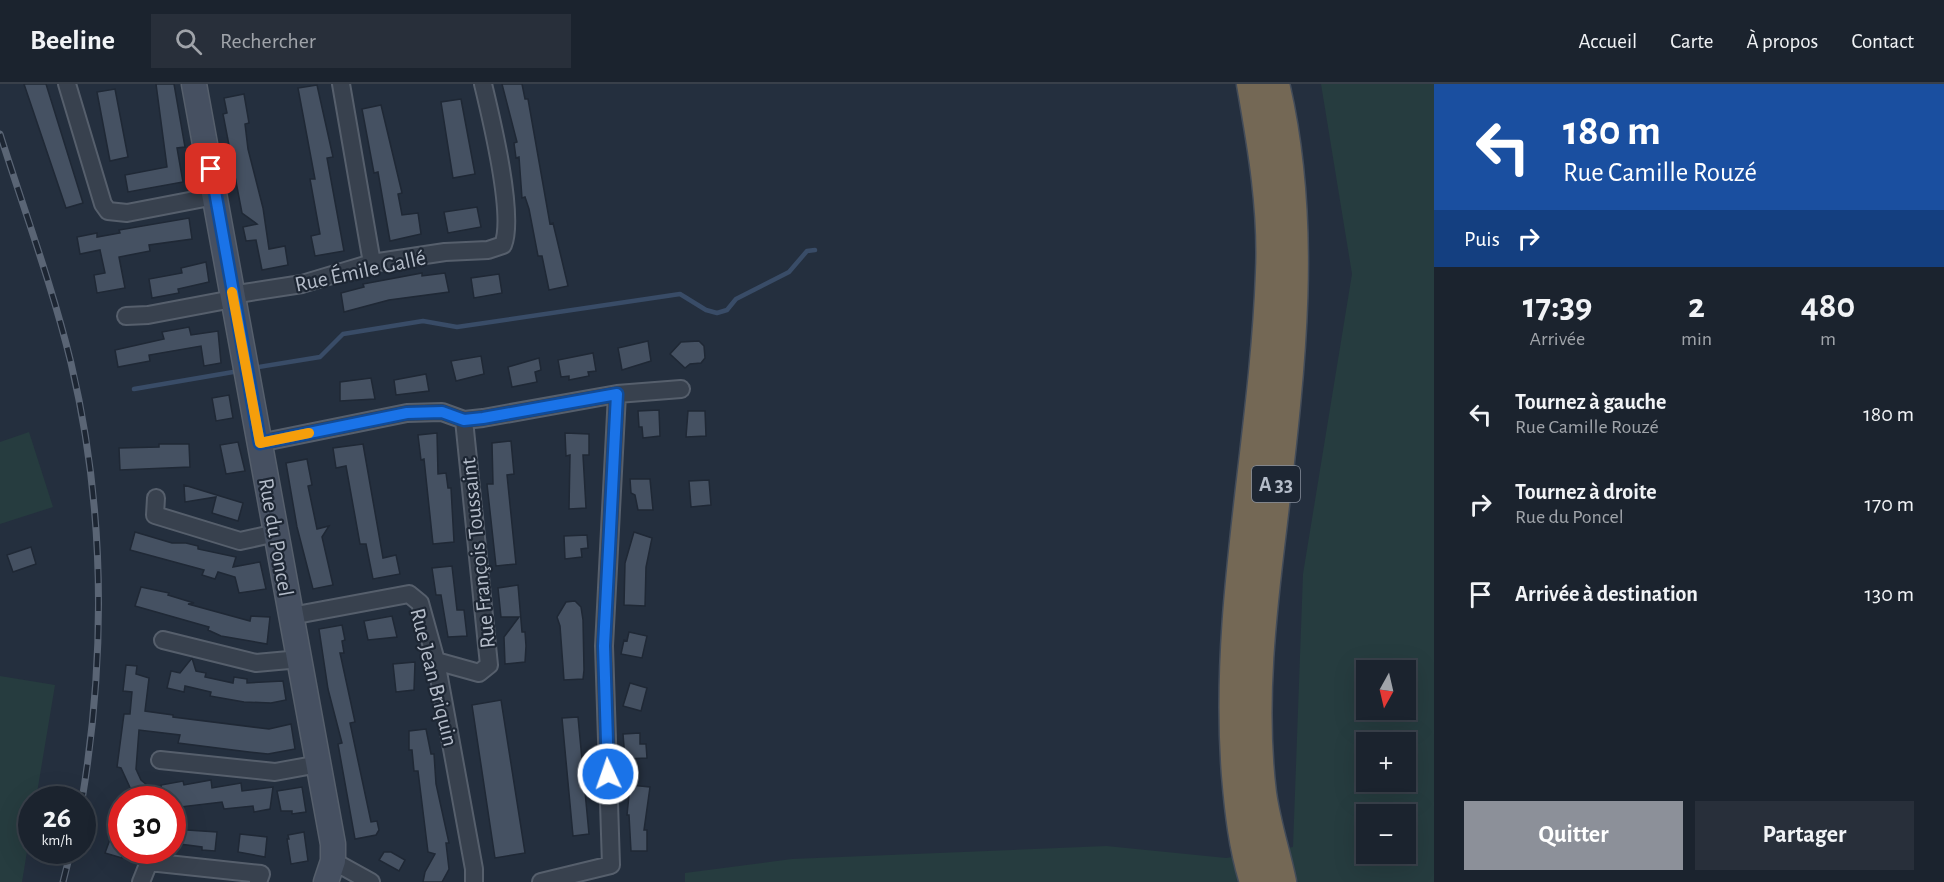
<!DOCTYPE html>
<html lang="fr">
<head>
<meta charset="utf-8">
<style>
	:root { --surface:#1b232e; --page:#282f3a; --text:#f1f3f6; --muted:#a0a4aa; --line:#39404a; --accent:#8c9099 }
	body { margin:0; font-family:"Alegreya Sans",sans-serif; background:var(--page); color:var(--text); height:100vh; display:flex; flex-direction:column; font-size:22px; white-space:nowrap }
	* { box-sizing:border-box; margin:0 }
	p { font-size:20px; color:var(--muted) }
	.icon { flex:none; width:33px; height:33px; fill:none; stroke:currentColor; stroke-width:2; stroke-linecap:round; stroke-linejoin:round }
	.map { position:relative; flex:1; overflow:hidden }
	.sheet { display:flex; flex-direction:column; background:var(--surface); width:510px }
	.sheet>* { flex:none }
	.banner { background:#1a4fa0; color:#fff; overflow:hidden }
	.needle { width:39px; rotate:188deg }
	.tools { position:absolute; left:1356px; top:576px; display:grid; gap:12px }
	.tools a { display:grid; place-items:center; width:60px; height:60px; border-radius:0px; background:var(--surface); box-shadow:0 6px 24px #0002,0 0 0 2px var(--line); font-size:30px }
	.speed { position:absolute; left:18px; top:702px; display:flex; gap:12px; font-size:30px; font-weight:700; text-align:center }
	.speed>* { display:grid; place-content:center; width:78px; height:78px; border-radius:50%; background:var(--surface); box-shadow:0 6px 24px #0002,0 0 0 2px var(--line); line-height:1 }
	.speed small { font-size:15px; font-weight:400 }
	.speed .limit { border:9px solid #d22; background:#fff; color:#111 }
	.pin { position:absolute; display:grid; place-items:center; width:51px; height:51px; color:#fff; margin:-26px; border-radius:12px; box-shadow:0 3px 9px #0006 }
	.me { position:absolute; width:66px; margin:-33px; rotate:357deg; stroke-linejoin:round; filter:drop-shadow(0 0 4px #0008) }
	.turn { display:flex; align-items:center; gap:21px; height:126px; padding:0 30px; font-size:27px }
	.turn .icon { width:78px; height:78px; stroke-width:2.5 }
	.turn b { display:block; font-size:42px; line-height:51px }
	.then { display:flex; align-items:center; height:57px; padding:0 30px; background:#0003; gap:12px; font-size:22px }
	.eta { display:flex; justify-content:space-evenly; align-items:center; height:102px; text-align:center }
	.eta b { font-size:36px; font-weight:700; line-height:42px }
	.action { display:flex; gap:12px; margin-top:auto; padding:12px 30px }
	.action a { flex:1; height:69px; border-radius:0px; background:var(--accent); color:#fff; font-size:24px; font-weight:700; line-height:69px; text-align:center }
	.action a+a { background:var(--page); color:var(--text) }
	ul { padding:0; list-style:none }
	li { display:flex; align-items:center; gap:18px; height:90px; padding:0 30px }
	li div { flex:1 }
	li b { display:block; font-size:22px }
	li em { font-style:normal }
	header { display:flex; align-items:center; gap:36px; box-sizing:border-box; height:84px; padding:0 30px; background:var(--surface); border-bottom:2px solid var(--line) }
	header strong { font-size:28px }
	nav { display:flex; gap:33px; margin-inline-start:auto; font-size:21px }
	.search { width:420px; height:54px; background:var(--page); display:flex; align-items:center; gap:15px; box-sizing:border-box; padding:0 21px; border-radius:0px; color:var(--muted); font-size:22px }
	main { display:flex; flex:1; min-height:0 }
	.map>svg:first-child { display:block }
	.green { fill:#263c3f; fill-rule:evenodd }
	.lines { fill:none; stroke-linecap:round; stroke-linejoin:round }
	.stream { stroke:#394c67; stroke-width:4.5 }
	.building { fill:#455162; stroke:#1f2835; stroke-width:1.5 }
	.street-casing { stroke:#565f6c; stroke-width:20 }
	.secondary-casing { stroke:#565f6c; stroke-width:27 }
	.highway-casing { stroke:#434c59; stroke-width:33 }
	.street { stroke:#38414e; stroke-width:16 }
	.secondary { stroke:#465061; stroke-width:24 }
	.highway { stroke:#746855; stroke-width:30 }
	.rail-casing { stroke:#5a6575; stroke-width:7 }
	.rail { stroke:#1d2633; stroke-width:4.5; stroke-dasharray:14; stroke-linecap:butt }
	.route-casing { stroke:#114b97; stroke-width:15 }
	.route { stroke:#1a73e8; stroke-width:10 }
	.slow { stroke:#f59e0b; stroke-width:10 }
	.labels { text-anchor:middle; stroke-width:4.5; stroke-linejoin:round; paint-order:stroke }
	.shield { fill:#1d2633; stroke:#878f9c; stroke-width:1.5 }
	.shield-label { font-size:21px; font-weight:bold; fill:#b4bcc9 }
	.street-label { font-size:22px; fill:#b4bcc9; stroke:#1d2633 }
</style>
</head>
<body>
<header>
<strong>Beeline</strong>
<div class="search"><svg class="icon" aria-label="search" viewBox="0 0 24 24"><circle cx="10" cy="10" r="6"/><path d="M15 15l6 6"/></svg>Rechercher</div>
<nav><a>Accueil</a><a>Carte</a><a>À propos</a><a>Contact</a></nav>
</header>
<main>
<div class="map">
<svg width="1434" height="798" viewBox="0 0 1434 798">
	<rect width="100%" height="100%" fill="#242f3e"/>
	<path class="green" d="M1321 0H1434V798H685V789L792 775 1106 762 1226 774 1293 763 1303 490 1352 190ZM1366 586H1406V626H1366ZM1366 658H1406V698H1366ZM1366 730H1406V770H1366Z
		M29 348 53 423 0 440V358Z
		M0 592 55 601 36 715 32 716 31 743 22 798H0Z"/>
	<g class="lines">
		<path class="stream" d="M253 284 320 273 343 250 423 237 457 243 680 210 706 226 717 229 727 226 736 215 789 188 807 167 815 166
			M134 305 239 287"/>
	</g>
	<path class="building" d="M24 0H46L83 119 66 124Z
		M156 0H174L185 63 177 64 183 98 128 108 125 91 167 83Z
		M502 0H522L525 15H528L550 140 553 139 568 202 549 206 542 172H538L529 125 525 113 522 114 519 73 516 74 514 59 517 58Z
		M317 1 333 73 327 74 344 167 315 172 311 152 320 150 310 95H315L298 4Z
		M115 5 128 73 110 77 97 8Z
		M244 10 249 39 245 40 248 65 263 124 269 165 285 162 288 181 262 186 256 156 246 157 243 143 257 140 242 129 223 30 227 29 224 14Z
		M461 15 475 90 453 94 441 18Z
		M381 21 402 109 398 110 402 131 418 129 421 150 390 157 378 88 374 89 362 25Z
		M477 123 481 143 448 149 444 128Z
		M189 134 192 155 149 161 150 167 119 173 125 204 97 209 94 191 105 189 100 166 80 170 77 153 97 149V153L120 149 119 146Z
		M206 178 209 198 178 205 179 209 152 214 149 195 182 189 181 184Z
		M422 189V192L445 189 449 208 389 216 344 228 341 209 364 203 363 200Z
		M499 190 502 209 474 214 471 194Z
		M189 243 191 251 218 247 221 279 204 282 201 262 149 271 150 277 118 283 115 266 164 255 162 248Z
		M648 257 651 277 622 286 618 264Z
		M699 257 704 262 705 274 701 279 690 280 685 284 670 270 681 258Z
		M593 269 596 287 588 288 589 292 569 296V292L561 293 558 276Z
		M481 272 484 290 456 297 451 277Z
		M539 274 541 286 535 288 537 298 512 303 508 283Z
		M426 290 429 307 396 311 394 296Z
		M371 294 375 315 340 317V298Z
		M229 311 233 334 216 337 212 314Z
		M659 326 660 352 643 354 642 343H639L638 327Z
		M688 327H705L706 352 686 353Z
		M437 349 438 390 446 389 448 404H451L454 458 433 460 424 375 421 376 418 351Z
		M565 349 589 350V371H583L586 424 569 425 570 371 566 372Z
		M511 357 514 390 507 391 516 480 496 482 487 400H493L492 359Z
		M238 358 245 387 226 390 220 361Z
		M159 360H189L190 383 120 386 119 364 159 363Z
		M363 360 383 474 396 471 400 490 373 495 366 460H360L346 382 336 384 333 364Z
		M307 375 312 401 308 402 317 445 329 442 322 453 333 501 313 505 297 443 286 379Z
		M630 395H650L653 426H638L635 411 631 409Z
		M709 396 711 421 691 423 689 397Z
		M184 401 243 419 238 437 212 429 216 413 185 418Z
		M135 448 172 459H186L198 462V465L236 473 233 483 260 478 266 505 239 509 235 493 218 488 215 495 202 491 204 486 130 466Z
		M634 448 652 454 646 483 645 522 624 521 625 479Z
		M587 451 588 464 581 465 582 473 565 475 564 452Z
		M31 463 36 480 13 488 7 471Z
		M452 482 457 526H464L467 552 448 553 441 511H436L432 484Z
		M518 501 522 548H525L526 562 525 578 505 580 504 553 519 533H501L498 504Z
		M141 503 169 509 168 511 194 519 188 520 250 537 251 532 270 533 267 560 221 552 208 546 209 543 135 522Z
		M575 517 581 523 583 536 584 586 583 595 564 596 560 542 557 533 566 518Z
		M392 532 397 553 368 556 364 537Z
		M342 541 345 556 342 557 344 569H340L355 638 350 639 371 738 377 737 379 746 376 751 355 755 338 660 342 659 328 605 319 545Z
		M629 548 647 552 642 574 621 570 624 556 627 557Z
		M192 574 196 587 206 589 205 593 233 599 234 593 247 595V599L283 597 286 616 271 619 244 618 210 612 211 608 185 602 184 608 167 604 171 587 180 589Z
		M415 578 414 606 396 608 393 580Z
		M126 581 137 582 136 590 149 594 145 627 173 631V633L269 645 291 640 295 665 268 670 249 668 178 659 180 651 139 646 136 685 141 696 153 706 146 716H126L132 708 121 684 117 683 124 630H130L132 608 123 607Z
		M630 599 647 604 641 627 623 622Z
		M501 616 525 769 495 774 472 621Z
		M578 633 589 750 573 752 562 634Z
		M426 645 431 670H434L436 700 449 759H446L449 785 442 798H423L425 788 435 770 428 768 418 687H414L412 666H409V647Z
		M640 649V660H646L647 674 625 675 623 650Z
		M211 696 212 704 241 699 242 707 273 703 270 725 254 728 253 722 224 725 222 718 172 724V716H163L161 701 183 697 184 701Z
		M630 701 650 703 644 746H647V767H631L629 731H627Z
		M302 703 306 728 292 730V727H281L277 707Z
		M120 728H122V774L105 769Z
		M172 745 217 748 215 767 202 766V763L172 759Z
		M304 748 308 777 291 780 287 755H289L288 751Z
		M240 750 267 753 265 773 238 768Z
		M384 768H391L405 776 399 787 379 776Z"/>
	<g class="lines">
		<defs>
			<path id="street" d="M67 0 103 120 108 127 127 129 215 112
				M341 0 372 179
				M126 232 148 231 222 217 244 209 302 200 372 179 445 168 488 166 503 161C515 132 491 33 483 0
				M259 359 407 329 442 328 464 336 483 334 617 310 681 305
				M156 414 155 431 240 457 276 449
				M291 532 409 510 420 519 436 577 474 785V798
				M163 556 256 579 300 575
				M436 577 479 589 489 581 464 336
				M160 676 275 688 319 680
				M333 777 371 798
				M141 798 149 778 261 790 258 798
				M541 798 611 781 604 562 617 310"/>
			<path id="secondary" d="M194 0 333 760V777L326 798"/>
			<path id="highway" d="M1252 0C1263 62 1274 126 1271 189 1265 357 1224 523 1237 691 1240 727 1244 763 1255 798
				M1274 0C1308 144 1289 293 1272 438 1261 527 1250 620 1261 709 1265 739 1275 769 1281 798"/>
		</defs>
		<use href="#street" class="street-casing"/>
		<use href="#secondary" class="secondary-casing"/>
		<use href="#highway" class="highway-casing"/>
		<use href="#street" class="street"/>
		<use href="#secondary" class="secondary"/>
		<use href="#highway" class="highway"/>
		<defs>
			<path id="rail" d="M0 50C24 126 52 201 71 279 105 423 106 570 82 716
				M63 798 71 766"/>
		</defs>
		<use href="#rail" class="rail-casing"/>
		<use href="#rail" class="rail"/>
	</g>
	<g class="lines">
		<defs>
			<path id="route" d="M211 85 260 359 407 329 442 328 464 336 483 334 617 310 604 562 608 690"/>
		</defs>
		<use href="#route" class="route-casing"/>
		<use href="#route" class="route"/>
		<path class="slow" d="M232 208 260 359 309 349"/>
	</g>
	<g class="labels">
		<rect class="shield" x="1252" y="382" width="48" height="36" rx="4.5"/>
		<g class="shield-label">
			<text x="1276" y="407">A 33</text>
		</g>
		<g class="street-label">
			<text transform="translate(360 186) rotate(-12)" y="8">Rue Émile Gallé</text>
			<text transform="translate(277 453) rotate(80)" y="8">Rue du Poncel</text>
			<text transform="translate(477 469) rotate(-96)" y="8">Rue François Toussaint</text>
			<text transform="translate(435 593) rotate(76)" y="8">Rue Jean Briquin</text>
		</g>
	</g>
</svg>
<div class="tools">
<a><svg class="needle" viewBox="-14 -14 28 28"><path d="M0-13l5 13h-10z" fill="#e53935"/><path d="M0 13l5-13h-10z" fill="#a0a4aa"/></svg></a>
<a>+</a>
<a>−</a>
</div>
<div class="speed"><div>26<small>km/h</small></div><div class="limit">30</div></div>
<div class="pin" style="left:211px;top:85px;background:#d93025"><svg class="icon" aria-label="arrive" viewBox="0 0 24 24"><path d="M6 21V4h12l-3 4 3 4H6"/></svg></div>
<svg class="me" style="left:608px;top:690px" viewBox="-20 -20 40 40"><circle r="17" fill="#1a73e8" stroke="#fff" stroke-width="3"/><path d="M0-11L8 9 0 5-8 9z" fill="#fff"/></svg>
</div>
<section class="sheet">
<div class="banner">
<div class="turn"><svg class="icon" aria-label="left" viewBox="0 0 24 24"><path d="M17 20v-9H6M10 6l-5 5 5 5"/></svg><div><b>180 m</b>Rue Camille Rouzé</div></div>
<div class="then">Puis<svg class="icon" aria-label="right" viewBox="0 0 24 24"><path d="M7 20v-9h11M14 6l5 5-5 5"/></svg></div>
</div>
<div class="eta">
<div><b>17:39</b><p>Arrivée</p></div>
<div><b>2</b><p>min</p></div>
<div><b>480</b><p>m</p></div>
</div>
<ul>
<li><svg class="icon" aria-label="left" viewBox="0 0 24 24"><path d="M17 20v-9H6M10 6l-5 5 5 5"/></svg><div><b>Tournez à gauche</b><p>Rue Camille Rouzé</p></div><em>180 m</em></li>
<li><svg class="icon" aria-label="right" viewBox="0 0 24 24"><path d="M7 20v-9h11M14 6l5 5-5 5"/></svg><div><b>Tournez à droite</b><p>Rue du Poncel</p></div><em>170 m</em></li>
<li><svg class="icon" aria-label="arrive" viewBox="0 0 24 24"><path d="M6 21V4h12l-3 4 3 4H6"/></svg><div><b>Arrivée à destination</b></div><em>130 m</em></li>
</ul>
<div class="action"><a>Quitter</a><a>Partager</a></div>
</section>
</main>
</body>
</html>
